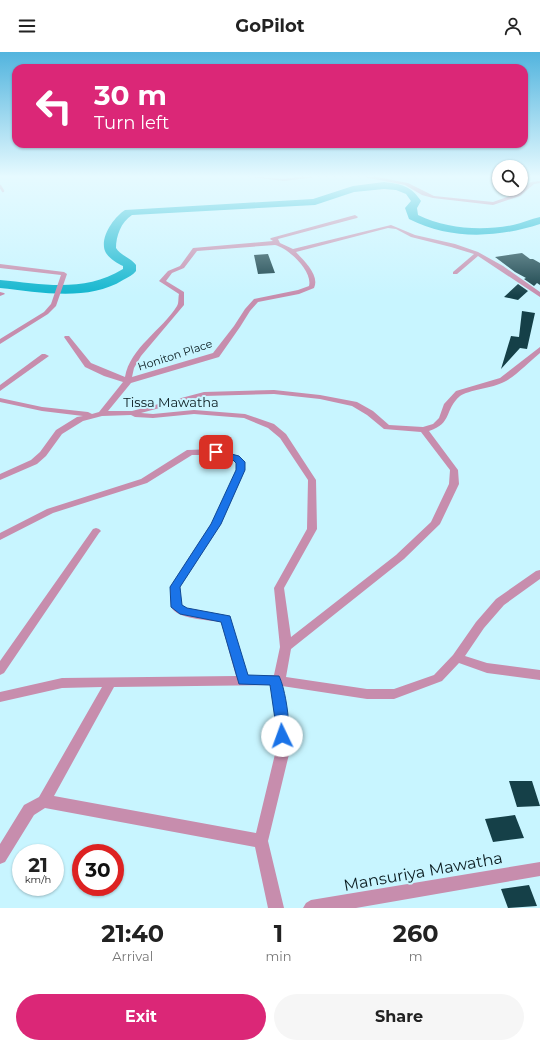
<!DOCTYPE html>
<html lang="en">
<head>
<meta charset="utf-8">
<style>
	:root { --surface:#fff; --page:#f6f6f6; --text:#222; --muted:#767676; --accent:#db2777 }
	body { margin:0; font-family:Montserrat,sans-serif; background:var(--page); color:var(--text); height:100vh; display:flex; flex-direction:column; font-size:15px; white-space:nowrap }
	* { box-sizing:border-box; margin:0 }
	p { font-size:13px; color:var(--muted) }
	.icon { flex:none; width:22px; height:22px; fill:none; stroke:currentColor; stroke-width:2; stroke-linecap:round; stroke-linejoin:round }
	.map { position:relative; height:856px; overflow:hidden }
	.sheet { display:flex; flex-direction:column; background:var(--surface); flex:1 }
	.sheet>* { flex:none }
	.top-card { position:absolute; left:12px; top:12px; width:516px; height:84px; border-radius:12px; box-shadow:0 1px 3px #0004; background:#db2777; color:#fff; overflow:hidden }
	.tools { position:absolute; left:492px; top:108px; display:grid; gap:8px }
	.tools a { display:grid; place-items:center; width:36px; height:36px; border-radius:50%; background:var(--surface); box-shadow:0 1px 3px #0004; font-size:20px }
	.speed { position:absolute; left:12px; top:792px; display:flex; gap:8px; font-size:20px; font-weight:700; text-align:center }
	.speed>* { display:grid; place-content:center; width:52px; height:52px; border-radius:50%; background:var(--surface); box-shadow:0 1px 3px #0004; line-height:1 }
	.speed small { font-size:10px; font-weight:400 }
	.speed .limit { border:6px solid #d22; background:#fff; color:#111 }
	.pin { position:absolute; display:grid; place-items:center; width:34px; height:34px; color:#fff; margin:-17px; border-radius:8px; box-shadow:0 2px 6px #0006 }
	.me { position:absolute; width:44px; margin:-22px; rotate:357deg; stroke-linejoin:round; filter:drop-shadow(0 0 3px #0008) }
	.turn { display:flex; align-items:center; gap:14px; height:84px; padding:0 16px; font-size:18px }
	.turn .icon { width:52px; height:52px; stroke-width:2.5 }
	.turn b { display:block; font-size:28px; line-height:34px }
	.eta { display:flex; justify-content:space-evenly; align-items:center; height:68px; text-align:center }
	.eta b { font-size:24px; font-weight:700; line-height:28px }
	.button { display:flex; gap:8px; margin-top:auto; padding:8px 16px }
	.button a { flex:1; height:46px; border-radius:24px; background:var(--accent); color:#fff; font-size:16px; font-weight:700; line-height:46px; text-align:center }
	.button a+a { background:var(--page); color:var(--text) }
	header { display:flex; justify-content:space-between; align-items:center; height:52px; padding:0 16px; background:var(--surface); font-size:18px; font-weight:700 }
	.map>svg:first-child { display:block }
	.lines { fill:none; stroke-linecap:round; stroke-linejoin:round }
	.river { fill:#11b5ce; fill-rule:evenodd }
	.building { fill:#154048 }
	.service { stroke:#c78dad; stroke-width:2.5 }
	.minor { fill:#c78dad; fill-rule:evenodd }
	.route { fill:#1a73e8; stroke:#114b97 }
	.labels { text-anchor:middle; stroke-width:4; stroke-linejoin:round; paint-order:stroke }
	.far-street-label { font-size:11px; fill:#091a1e; stroke:#c8f5ff }
	.street-label { font-size:13px; fill:#091a1e; stroke:#c8f5ff }
	.near-street-label { font-size:16px; fill:#091a1e; stroke:#c8f5ff }
</style>
</head>
<body>
<header><svg class="icon" aria-label="menu" viewBox="0 0 24 24"><path d="M4 6h16M4 12h16M4 18h16"/></svg>GoPilot<svg class="icon" aria-label="person" viewBox="0 0 24 24"><circle cx="12" cy="8" r="4"/><path d="M4 21q1-7 8-7t8 7"/></svg></header>
<div class="map">
<svg width="540" height="856" viewBox="0 0 540 856">
	<rect width="100%" height="100%" fill="#c8f5ff"/>
	<g class="lines">
		<path class="river" d="M384 130C402 132 411 134 421 149L417 156 418 163C447 177 482 179 513 173 522 171 531 167 540 165V172C497 186 450 188 409 167L405 156 411 149 406 142 396 138 384 137 354 140 315 153 132 163C121 170 116 184 116 196 121 204 131 206 136 213V219C133 223 128 225 123 228 88 250 39 240 0 236V228C43 232 84 241 123 217V214C117 211 110 207 106 201 98 187 114 165 125 158L313 147 353 134Z"/>
	</g>
	<path class="building" d="M522 201 530 207H533L540 211V233L537 231 534 234 524 227 526 226 515 220 495 205Z
		M268 202 275 221 258 222 254 203Z
		M518 232 528 239 518 248 504 245Z
		M522 259 535 261 527 297 520 296 501 317 511 284 519 285Z
		M509 729H532L540 754 517 755Z
		M515 763 524 786 493 790 485 767Z
		M529 833 537 854 508 856 501 837Z"/>
	<g class="lines">
		<path class="service" d="M0 134 3 139"/>
		<path class="minor" d="M243 124 284 127 304 124H372L408 131 434 144 493 150 516 142 531 130 540 129V131L534 132 520 144 493 153 433 146 422 143 405 133 364 125H316L284 129Z
			M355 163 358 165 357 166 278 187 280 191 293 197 391 173 415 183 455 192 478 200 503 214 540 240V245L478 204 457 222H453V220L474 202 451 195 411 185 396 177 388 176 296 200C304 209 320 223 314 236L299 242 258 250 250 259 240 275 219 305 131 331 108 359H132L204 340 274 338 320 343 357 350 373 359 389 373 423 375 433 372 439 366 444 352 456 339 500 326 540 295V301C530 309 516 324 504 330 493 336 468 338 460 344 444 358 453 371 429 379L458 418 459 432 440 472 404 507 291 597 286 625 367 637H394L434 623 453 603 476 570 496 547 536 519 540 518V527L504 553 484 576 465 604 487 611 540 618V628L487 621 459 611 442 629 394 647H367L282 634 288 670 290 698 268 789 284 856H268L255 795 45 756 34 763 5 810 0 812V792L24 753 39 745 102 635 62 636 0 650V640L62 626 236 624 221 570C208 568 177 567 171 555L170 535 211 472 237 418V412L233 408 215 403H192L147 431 53 461 0 488V481L47 457 141 427 187 398 216 397 239 404 245 411V418L221 472 180 535 181 553 187 556 230 564 248 624 274 623 280 595 274 536 307 477 308 428 280 386 268 376 244 366 194 362 153 366 135 365 131 363 102 364 83 369 62 382 46 404 37 412 0 428V422L31 408 40 400 56 378 77 365 83 364 42 359 0 350V346L42 355 88 360 92 362 99 360 123 330 104 324 85 315 64 285 65 284H69L91 311 125 325C130 296 162 278 177 254 179 251 178 246 179 242L159 229 168 219 180 214 193 196 273 189 270 187 271 186ZM275 193C288 196 313 219 309 234L298 238 254 247 245 257 234 274 213 301 132 325 134 316 141 304 184 253V240L166 229 172 221 184 216 197 199ZM274 342 320 347 352 354 367 363 384 377 421 380 450 418 449 432 431 470 396 503 291 585 284 536 317 477 316 428 286 382 274 372 245 362 194 358 153 362 141 361 204 344ZM270 633 276 670V698L256 781 54 744 114 635Z
			M0 212 64 220 67 222 56 254 48 262 0 292V287L44 260 51 252 61 223 0 216Z
			M0 240 4 241 5 242 0 244Z
			M42 302H45L49 304 0 339V333Z
			M96 476 99 477 101 479 99 481 4 621 0 623V609L93 477Z
			M540 810V824L356 856H303L306 851 311 848Z"/>
	</g>
	<linearGradient id="sky" x2="0" y2="1"><stop stop-color="#52b4de"/><stop offset="0.51" stop-color="#e6faff"/><stop offset="1" stop-color="#e6faff" stop-opacity="0"/></linearGradient>
	<rect width="540" height="244" fill="url(#sky)"/>
	<path class="route" d="M216 398 239 404 245 410V418L221 472 180 535 182 553 187 556 230 564 248 623 279 624C285 635 292 677 287 688L282 690 278 688 270 633 239 632 221 570 180 562 171 555 170 535 211 472 236 418V411L233 408 213 402 211 400Z"/>
	<g class="labels">
		<g class="far-street-label">
			<text transform="translate(175 303) rotate(-18)" y="4">Honiton Place</text>
		</g>
		<g class="street-label">
			<text x="171" y="355">Tissa Mawatha</text>
		</g>
		<g class="near-street-label">
			<text transform="translate(423 819) rotate(-10)" y="6">Mansuriya Mawatha</text>
		</g>
	</g>
</svg>
<div class="tools">
<a><svg class="icon" aria-label="search" viewBox="0 0 24 24"><circle cx="10" cy="10" r="6"/><path d="M15 15l6 6"/></svg></a>
</div>
<div class="speed"><div>21<small>km/h</small></div><div class="limit">30</div></div>
<div class="pin" style="left:216px;top:400px;background:#d93025"><svg class="icon" aria-label="arrive" viewBox="0 0 24 24"><path d="M6 21V4h12l-3 4 3 4H6"/></svg></div>
<svg class="me" style="left:282px;top:684px" viewBox="-20 -20 40 40"><circle r="19" fill="#fff"/><path d="M0-13L10 11 0 6-10 11z" fill="#1a73e8"/></svg>
<div class="top-card">
<div class="turn"><svg class="icon" aria-label="left" viewBox="0 0 24 24"><path d="M17 20v-9H6M10 6l-5 5 5 5"/></svg><div><b>30 m</b>Turn left</div></div>
</div>
</div>
<section class="sheet">
<div class="eta">
<div><b>21:40</b><p>Arrival</p></div>
<div><b>1</b><p>min</p></div>
<div><b>260</b><p>m</p></div>
</div>
<div class="button"><a>Exit</a><a>Share</a></div>
</section>
</body>
</html>
